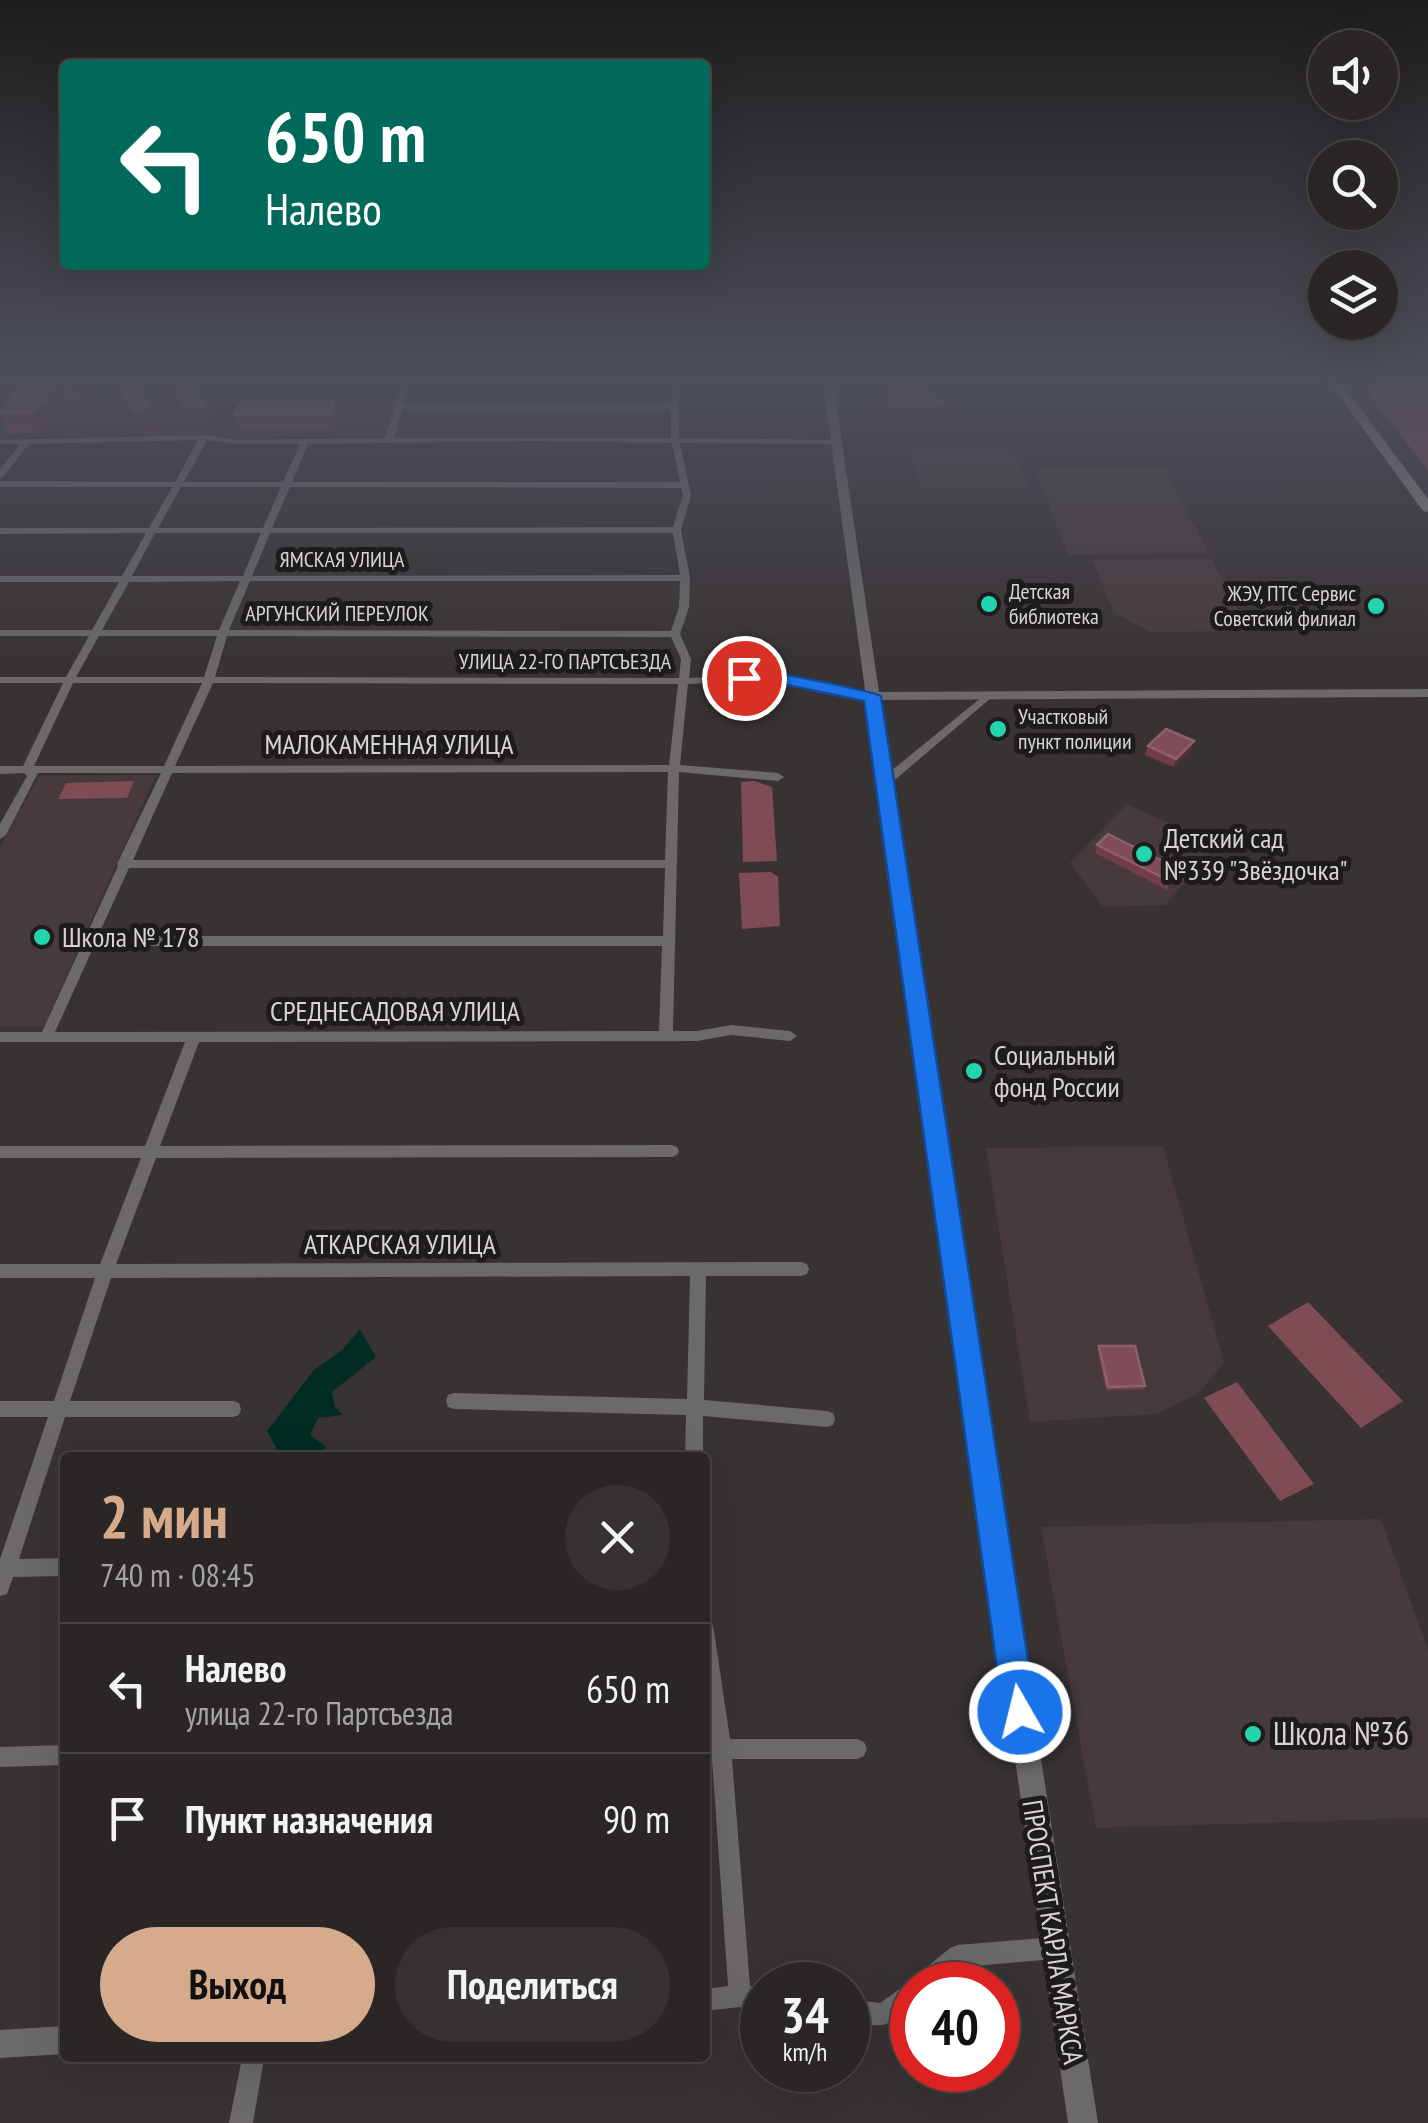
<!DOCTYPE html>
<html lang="ru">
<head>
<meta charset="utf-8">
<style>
	:root { --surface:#2a2626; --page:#363232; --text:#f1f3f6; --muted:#a5a5a7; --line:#464343; --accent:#d6ab8b }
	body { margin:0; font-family:"PT Sans Narrow",sans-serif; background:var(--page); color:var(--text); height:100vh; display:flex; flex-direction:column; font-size:38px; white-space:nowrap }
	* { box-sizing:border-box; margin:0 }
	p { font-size:32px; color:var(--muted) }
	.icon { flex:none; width:55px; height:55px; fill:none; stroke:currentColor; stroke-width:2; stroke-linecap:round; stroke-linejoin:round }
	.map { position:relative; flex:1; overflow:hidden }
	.side { position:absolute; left:60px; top:1452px; width:650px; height:610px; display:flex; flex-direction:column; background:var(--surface); border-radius:10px; box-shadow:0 10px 40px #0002,0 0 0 2px var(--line) }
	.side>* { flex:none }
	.banner { position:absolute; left:60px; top:60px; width:650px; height:210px; border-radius:10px; box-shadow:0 10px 40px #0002,0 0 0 2px var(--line); background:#00695c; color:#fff; overflow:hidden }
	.controls { position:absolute; left:1308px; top:30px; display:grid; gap:20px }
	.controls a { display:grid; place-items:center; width:90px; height:90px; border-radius:50%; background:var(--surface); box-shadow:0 10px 40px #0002,0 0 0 2px var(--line); font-size:50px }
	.speed { position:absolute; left:740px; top:1962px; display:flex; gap:20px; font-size:50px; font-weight:700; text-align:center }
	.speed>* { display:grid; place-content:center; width:130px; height:130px; border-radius:50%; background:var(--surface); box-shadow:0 10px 40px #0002,0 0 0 2px var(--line); line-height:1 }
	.speed small { font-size:25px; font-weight:400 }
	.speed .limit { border:15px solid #d22; background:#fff; color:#111 }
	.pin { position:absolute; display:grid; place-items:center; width:85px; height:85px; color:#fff; margin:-42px; border:5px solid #fff; border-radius:50%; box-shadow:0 2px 10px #0007 }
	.me { position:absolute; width:110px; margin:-55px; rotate:352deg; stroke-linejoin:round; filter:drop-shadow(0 0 8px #0008) }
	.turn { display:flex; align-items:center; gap:35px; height:210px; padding:0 40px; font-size:45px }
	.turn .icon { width:130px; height:130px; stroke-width:2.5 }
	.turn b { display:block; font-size:70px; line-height:85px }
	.round { display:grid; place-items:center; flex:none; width:105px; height:105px; border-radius:52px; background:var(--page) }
	.head { display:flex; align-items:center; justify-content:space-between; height:170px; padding:0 40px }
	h1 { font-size:60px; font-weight:700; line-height:75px; color:var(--accent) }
	.primary-button { display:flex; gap:20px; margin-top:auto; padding:20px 40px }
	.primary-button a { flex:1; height:115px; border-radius:60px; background:var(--accent); color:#111; font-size:40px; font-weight:700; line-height:115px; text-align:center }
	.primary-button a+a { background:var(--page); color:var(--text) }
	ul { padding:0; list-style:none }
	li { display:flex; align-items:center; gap:30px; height:130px; padding:0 40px; border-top:2px solid var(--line) }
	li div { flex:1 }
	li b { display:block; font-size:38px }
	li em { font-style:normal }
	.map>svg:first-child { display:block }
	.built { fill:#473a3c }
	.green { fill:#7f4b54 }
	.water { fill:#002c22 }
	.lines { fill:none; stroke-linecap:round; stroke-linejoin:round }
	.minor { fill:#6b6969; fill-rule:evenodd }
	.tertiary { fill:#6b6969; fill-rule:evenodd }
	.secondary { fill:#8a8686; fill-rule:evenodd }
	.wall { fill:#743b48 }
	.shaded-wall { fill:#583139 }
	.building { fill:#7f4c57; stroke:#8d616b; stroke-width:2.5 }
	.route { fill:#1a73e8; stroke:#114b97; stroke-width:2.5 }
	.poi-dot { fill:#23d5af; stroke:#1d1b1b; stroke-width:4 }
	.labels { text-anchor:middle; stroke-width:10; stroke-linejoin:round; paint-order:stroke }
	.far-street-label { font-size:22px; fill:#d8d4d5; stroke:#1d1b1b }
	.far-poi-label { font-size:22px; fill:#d8d4d5; stroke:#1d1b1b; text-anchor:start }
	.street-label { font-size:28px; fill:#d8d4d5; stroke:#1d1b1b }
	.poi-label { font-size:28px; fill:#d8d4d5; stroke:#1d1b1b; text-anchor:start }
	.near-poi-label { font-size:32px; fill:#d8d4d5; stroke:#1d1b1b; text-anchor:start }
</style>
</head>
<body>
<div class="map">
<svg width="1428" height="2123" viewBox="0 0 1428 2123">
	<rect width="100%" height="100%" fill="#383233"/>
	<path class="built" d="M0 376H114L106 392 226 389 207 433 0 436Z
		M285 376H403L384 436 220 438 231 414H267Z
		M1014 450 1027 488 921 489 910 450Z
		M1164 467 1209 553 1068 555 1035 469Z
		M1211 558 1249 631 1151 632 1114 613 1092 560Z
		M156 775 44 1027H0V847L39 776Z
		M1127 804 1217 845 1165 905 1103 907 1070 863Z
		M1163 1146 1224 1363 1198 1394 1156 1414 1030 1422 986 1148Z
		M1381 1519 1428 1650V1818L1096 1828 1041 1527Z"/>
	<path class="green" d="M847 376H906L947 403 930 409 888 408 884 384 848 383Z
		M1355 376H1428V471Z
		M134 781 127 798 58 799 66 783Z
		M754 781 772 787 777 861 743 862 741 782Z
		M771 872 778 877 780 926 742 929 739 873Z
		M1308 1302 1403 1401 1361 1428 1268 1326Z
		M1237 1382 1314 1484 1280 1501 1204 1398Z"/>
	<path class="water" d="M360 1329 376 1357 332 1392 335 1407 343 1415 318 1418 310 1435 325 1446 324 1457H281L267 1431 314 1370 342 1350Z"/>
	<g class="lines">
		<path class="minor" d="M404 376H679V438L836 440 840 442 836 444 680 443 691 495 681 530 690 578 689 607 680 634 691 659 689 678 774 674 848 692 872 693 877 696 872 699 848 698 774 680 688 684 680 765 778 773 784 777 778 781 679 772 673 1031H697L731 1025 790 1031 797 1036 790 1041 731 1035 697 1041 199 1042 160 1146 672 1145 677 1147 679 1151 677 1155 672 1157 156 1158 116 1264 801 1262 807 1264 809 1269 807 1274 801 1276H706L704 1400 827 1411 833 1413 835 1419 833 1425 827 1427 703 1416V1458H685L686 1415 454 1409 448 1407 446 1401 448 1395 454 1393 687 1399 690 1276 111 1278 70 1401H233L239 1403 241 1409 239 1415 233 1417H65L19 1559 65 1558V1576L13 1577 7 1594 0 1596V1559L48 1417H0V1401H54L95 1278H0V1264H100L141 1158H0V1146H145L185 1042H0V1032H42L118 866 117 864 161 773H38L6 835 0 839V824L27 776 24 773 0 774V766H23L63 683H0V677H66L89 636H0V630H92L119 582H0V576H122L146 533 0 534V528H149L172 487H0V481L175 482 198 440 29 444 3 477 0 478V469L20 444H0V440L204 435 239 440 385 438ZM671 380V405H403L410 381ZM402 409H671V438H394ZM207 440 239 444H300L283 482H184ZM534 441 672 443 680 482H292L308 444ZM181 487H281L263 528H158ZM290 487 681 488 683 495 673 527 272 528ZM155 533H261L243 576H132ZM270 533H673L680 575 252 576ZM240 581 219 630H102L129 582ZM250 581H680L679 607 671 631 229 630ZM99 636H217L204 677H76ZM227 636 671 637 681 659 679 678 215 677ZM73 683H202L164 766H34ZM213 683 678 684 669 765 175 766ZM668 772 665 860H133L172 773ZM129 868H665L663 936H98ZM94 946H662L659 1031 55 1032Z
			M987 693 991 694V698L889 785H881V779Z
			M705 1622 712 1624 714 1631 730 1739H857L864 1742 867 1749 864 1756 857 1759H732L750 1986 762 1988V2010L740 2007 705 2011V1989L728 1986 712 1759H705V1739H710L705 1703Z
			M65 1745V1765L0 1767V1747Z
			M1055 1937 1063 1940 1066 1948 1063 1956 1055 1959 962 1967 940 1985H912V2007C882 2030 885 2027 848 2021V1999L880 2003 904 1986 913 1983 915 1977 950 1948 958 1945Z
			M242 2058H264L253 2123H229Z"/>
		<path class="tertiary" d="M822 376H832L879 692 1428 689V697L880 700 981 1375 1098 2123H1068L959 1375Z
			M65 2026V2054L0 2058V2030Z"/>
		<path class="secondary" d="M1325 376H1336L1428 499V512L1423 511Z"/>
	</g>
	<path class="wall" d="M13 376H90L88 379 92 389 82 402H65L41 433H8L0 412 30 376Z
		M170 378 203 405 209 427 195 430 177 400Z
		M119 381 157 430 144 433 127 403Z
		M334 402 337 417 332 429H239L234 414Z
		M1148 746 1191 750 1173 767 1145 755Z
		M1097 845 1181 870 1178 878 1167 890 1095 853Z
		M1099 1346 1145 1386 1143 1390H1106L1097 1350Z"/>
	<path class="shaded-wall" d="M77 376H90L88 379 92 389 82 402 75 382Z
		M58 382 65 402 41 433 32 413Z
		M334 402 337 417 332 429 329 414Z
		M203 405 209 427 195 430 188 408Z
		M149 407 157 430 144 433 136 410Z
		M1194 741 1191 750 1173 767 1176 759Z
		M1181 870 1178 878 1167 890 1170 881Z"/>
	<path class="building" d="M30 376H80L75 382H58L32 413H0Z
		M184 376 203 405 188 408 170 378Z
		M132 378 149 407 136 410 119 381Z
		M241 402H334L329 414H234Z
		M1166 729 1194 741 1176 759 1148 746Z
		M1108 834 1181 870 1170 881 1097 845Z
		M1099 1346H1135L1145 1386 1108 1387Z"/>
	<linearGradient id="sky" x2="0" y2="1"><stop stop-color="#1f1c1c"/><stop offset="0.56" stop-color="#4d4f5b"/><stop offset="1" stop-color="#4d4f5b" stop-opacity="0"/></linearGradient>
	<rect width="1428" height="673" fill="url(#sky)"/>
	<path class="route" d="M774 672C791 676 873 691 881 696L1036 1712 1031 1723 1020 1728 1008 1723 1003 1712 864 701 773 682 744 683 736 678 744 673Z"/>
	<g class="poi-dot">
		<circle cx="989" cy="604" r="10"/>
		<circle cx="1376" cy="606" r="10"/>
		<circle cx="998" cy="729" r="10"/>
		<circle cx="1144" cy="854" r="10"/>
		<circle cx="42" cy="937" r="10"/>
		<circle cx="974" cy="1071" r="10"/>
		<circle cx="1253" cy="1734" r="10"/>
	</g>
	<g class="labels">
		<g class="far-street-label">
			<text x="342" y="567">ЯМСКАЯ УЛИЦА</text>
			<text x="337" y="621">АРГУНСКИЙ ПЕРЕУЛОК</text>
			<text x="565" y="669">УЛИЦА 22-ГО ПАРТСЪЕЗДА</text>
		</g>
		<g class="far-poi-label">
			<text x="1009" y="599">Детская<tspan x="1009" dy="25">библиотека</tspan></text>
			<text x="1356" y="601" text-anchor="end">ЖЭУ, ПТС Сервис<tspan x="1356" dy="25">Советский филиал</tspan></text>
			<text x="1018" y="724">Участковый<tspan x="1018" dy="25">пункт полиции</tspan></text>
		</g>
		<g class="street-label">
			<text x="389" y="754">МАЛОКАМЕННАЯ УЛИЦА</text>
			<text x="395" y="1021">СРЕДНЕСАДОВАЯ УЛИЦА</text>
			<text x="400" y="1254">АТКАРСКАЯ УЛИЦА</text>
			<text transform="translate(1053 1932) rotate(81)" y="10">ПРОСПЕКТ КАРЛА МАРКСА</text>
		</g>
		<g class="poi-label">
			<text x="1164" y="848">Детский сад<tspan x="1164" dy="32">№339 "Звёздочка"</tspan></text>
			<text x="62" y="947">Школа № 178</text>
			<text x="994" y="1065">Социальный<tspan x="994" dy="32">фонд России</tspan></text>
		</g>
		<g class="near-poi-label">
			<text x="1273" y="1745">Школа №36</text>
		</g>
	</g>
</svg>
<div class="controls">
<a><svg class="icon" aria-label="sound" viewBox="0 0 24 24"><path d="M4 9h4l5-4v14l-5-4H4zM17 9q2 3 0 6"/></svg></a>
<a><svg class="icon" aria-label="search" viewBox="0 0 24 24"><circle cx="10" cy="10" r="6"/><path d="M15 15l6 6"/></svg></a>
<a><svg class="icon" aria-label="layers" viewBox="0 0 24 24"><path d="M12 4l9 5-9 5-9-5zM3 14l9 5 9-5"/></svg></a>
</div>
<div class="speed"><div>34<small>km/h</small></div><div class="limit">40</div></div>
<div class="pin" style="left:744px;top:678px;background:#d93025"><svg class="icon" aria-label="arrive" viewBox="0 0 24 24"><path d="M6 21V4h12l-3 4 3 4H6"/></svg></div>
<svg class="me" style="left:1020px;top:1712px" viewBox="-20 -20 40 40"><circle r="17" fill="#1a73e8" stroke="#fff" stroke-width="3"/><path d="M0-11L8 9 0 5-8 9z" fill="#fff"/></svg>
<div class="banner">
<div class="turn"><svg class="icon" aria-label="left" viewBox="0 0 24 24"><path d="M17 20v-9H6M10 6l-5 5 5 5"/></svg><div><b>650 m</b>Налево</div></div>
</div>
<section class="side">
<div class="head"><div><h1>2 мин</h1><p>740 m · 08:45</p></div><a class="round"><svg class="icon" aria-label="close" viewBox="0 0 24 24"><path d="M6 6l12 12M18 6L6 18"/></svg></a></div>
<ul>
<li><svg class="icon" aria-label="left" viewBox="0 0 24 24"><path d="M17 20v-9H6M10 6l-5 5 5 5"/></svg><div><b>Налево</b><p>улица 22-го Партсъезда</p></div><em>650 m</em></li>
<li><svg class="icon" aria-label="arrive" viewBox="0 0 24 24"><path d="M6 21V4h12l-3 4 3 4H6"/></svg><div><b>Пункт назначения</b></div><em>90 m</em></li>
</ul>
<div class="primary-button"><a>Выход</a><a>Поделиться</a></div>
</section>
</div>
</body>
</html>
